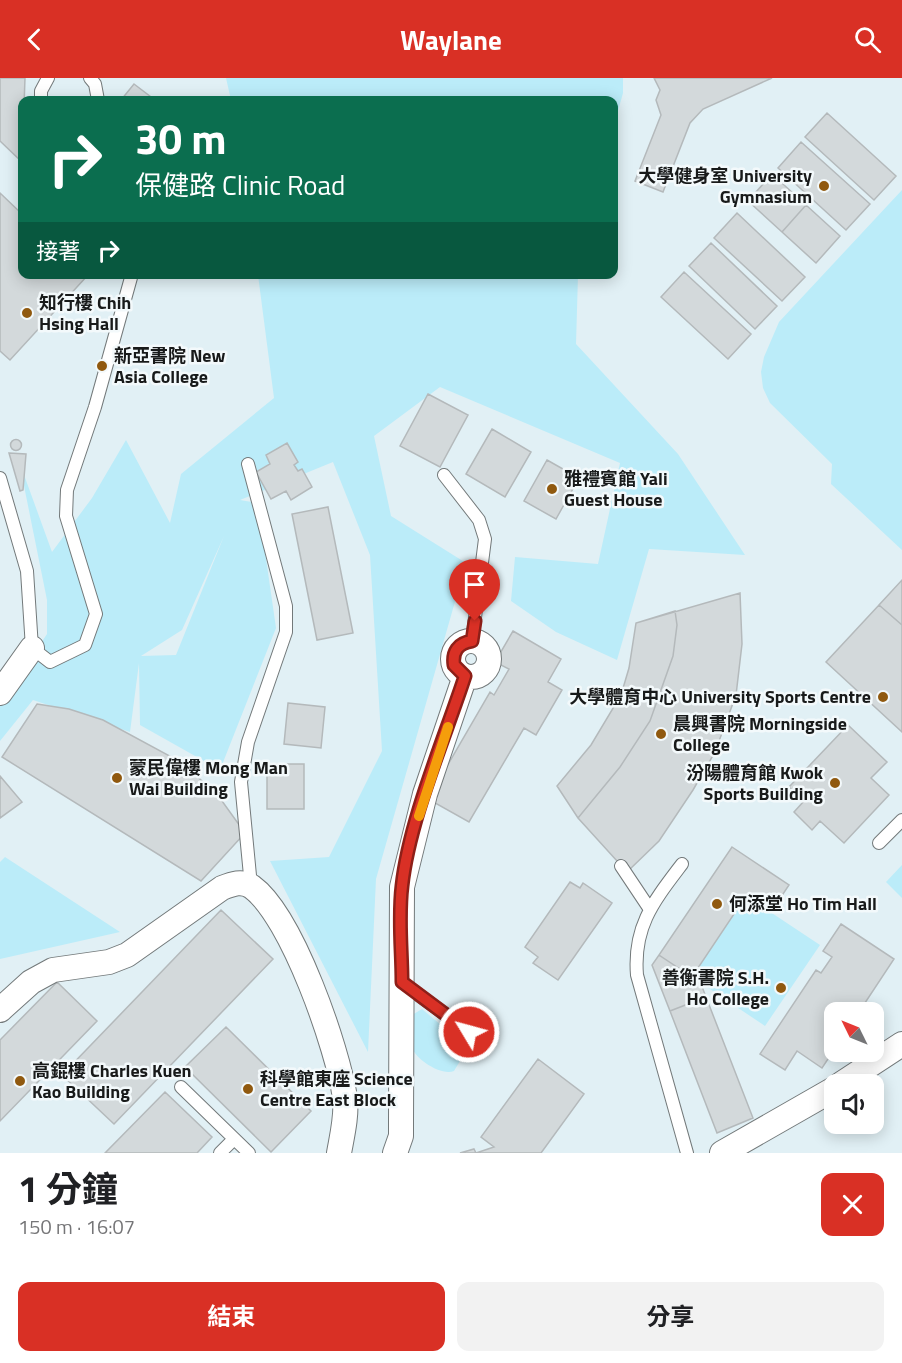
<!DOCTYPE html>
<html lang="zh-TW">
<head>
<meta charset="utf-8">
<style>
	:root { --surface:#fff; --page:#f2f2f2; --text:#202124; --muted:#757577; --accent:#d93025 }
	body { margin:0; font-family:"Titillium Web","Noto Sans TC",sans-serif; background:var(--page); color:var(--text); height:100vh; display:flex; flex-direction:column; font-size:22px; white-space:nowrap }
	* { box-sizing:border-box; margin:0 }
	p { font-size:20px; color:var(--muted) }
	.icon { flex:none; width:33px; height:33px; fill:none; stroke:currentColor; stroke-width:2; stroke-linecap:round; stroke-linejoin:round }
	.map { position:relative; height:1075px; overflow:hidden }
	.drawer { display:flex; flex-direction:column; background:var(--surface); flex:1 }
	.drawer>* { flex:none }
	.banner { position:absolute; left:18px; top:18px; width:600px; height:183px; border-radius:12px; box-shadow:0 3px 15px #0003; background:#0b6e4f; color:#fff; overflow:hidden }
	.needle { width:39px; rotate:313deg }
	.fabs { position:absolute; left:824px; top:924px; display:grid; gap:12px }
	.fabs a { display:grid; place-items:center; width:60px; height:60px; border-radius:12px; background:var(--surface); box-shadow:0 3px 15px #0003; font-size:30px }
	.pin { position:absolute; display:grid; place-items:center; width:51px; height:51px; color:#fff; margin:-62px -26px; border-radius:50% 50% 50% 0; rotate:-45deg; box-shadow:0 0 6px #0007 }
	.pin .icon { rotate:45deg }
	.me { position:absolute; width:66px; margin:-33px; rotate:307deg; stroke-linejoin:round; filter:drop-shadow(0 0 4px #0008) }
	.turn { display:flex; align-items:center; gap:21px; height:126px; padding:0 18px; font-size:27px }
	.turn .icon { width:78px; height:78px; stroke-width:2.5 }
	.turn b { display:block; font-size:42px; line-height:51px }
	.then { display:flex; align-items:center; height:57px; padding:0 18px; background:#0003; gap:12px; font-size:22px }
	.round { display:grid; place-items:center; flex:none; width:63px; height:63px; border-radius:12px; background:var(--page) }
	.headline { display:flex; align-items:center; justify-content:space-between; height:102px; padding:0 18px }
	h1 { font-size:36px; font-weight:700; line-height:45px }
	.primary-button { display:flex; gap:12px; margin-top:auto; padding:12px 18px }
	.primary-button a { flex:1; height:69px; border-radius:12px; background:var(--accent); color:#fff; font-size:24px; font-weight:700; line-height:69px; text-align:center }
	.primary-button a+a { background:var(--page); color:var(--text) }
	header { display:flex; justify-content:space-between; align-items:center; height:78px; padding:0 18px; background:var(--accent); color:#fff; font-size:27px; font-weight:700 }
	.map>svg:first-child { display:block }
	.built { fill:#e1f0f5; fill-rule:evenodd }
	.green { fill:#bbecf9; fill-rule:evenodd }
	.building { fill:#d3d9db; stroke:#b4b9bb; stroke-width:1.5 }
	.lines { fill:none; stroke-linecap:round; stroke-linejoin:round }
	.lane-casing { stroke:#73797a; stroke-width:14 }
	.street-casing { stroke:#73797a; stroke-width:26 }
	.lane { stroke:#fff; stroke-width:12 }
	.street { stroke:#fff; stroke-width:24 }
	.route-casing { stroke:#8d1f18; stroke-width:15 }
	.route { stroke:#d93025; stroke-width:10 }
	.slow { stroke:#f59e0b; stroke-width:10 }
	.poi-dot { fill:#90590f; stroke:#f3f9fb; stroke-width:2 }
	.labels { text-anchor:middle; stroke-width:5; stroke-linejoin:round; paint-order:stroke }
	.poi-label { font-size:18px; font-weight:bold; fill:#181a1a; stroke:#f3f9fb; text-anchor:start }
</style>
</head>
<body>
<header><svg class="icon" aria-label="back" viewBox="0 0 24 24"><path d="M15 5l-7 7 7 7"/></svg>Waylane<svg class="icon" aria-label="search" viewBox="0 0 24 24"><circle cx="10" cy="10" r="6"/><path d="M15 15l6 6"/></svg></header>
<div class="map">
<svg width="902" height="1075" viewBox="0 0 902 1075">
	<rect width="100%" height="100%" fill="#f3f9fb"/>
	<path class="built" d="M0 0H902V1075H0ZM22 22H614V196H22ZM834 934H873V974H834ZM834 1006H873V1046H834Z"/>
	<path class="green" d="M226 0H623V15L614 47V22H231Z
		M902 112V472L831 406 832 386 770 325 763 310 761 294 764 279 779 244Z
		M258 197H578L576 266 678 376 745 477 649 471 617 582 556 554 511 523 515 479 598 486 620 385 440 309 374 358 391 438 466 485 376 801 368 974 270 783 329 779 382 673 370 477 333 384 240 422 258 425 276 550 220 692 140 647 139 585 130 654 33 622 0 663V627L47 556V522L19 383 52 474 92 420 126 362 170 445 181 396 274 320ZM224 458 176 577 141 578 182 552Z
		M5 779 120 854 0 881V784Z
		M902 787V820L886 804Z
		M746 818 820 867 765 948 701 905 696 893Z
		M422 931 466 968V973L454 993C441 998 414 981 411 967 410 958 412 947 412 937Z"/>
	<path class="building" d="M0 0H25L22 84 0 63Z
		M654 0H772L703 31 690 45 663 114 635 103 661 37 656 22 660 12Z
		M134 6 155 22H121Z
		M827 35 896 98 874 122 805 59Z
		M801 64 870 126 846 152 778 90Z
		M772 96 806 127 782 154 748 123Z
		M0 115 22 136V196L88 197 10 282 0 273Z
		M806 127 840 158 816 185 782 154Z
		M737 135 805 199 782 223 714 160Z
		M711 165 777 228 755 251 689 188Z
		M684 194 751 256 728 281 661 219Z
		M428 316 468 337 440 389 400 368Z
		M492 351 531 374 505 419 466 396Z
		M10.5 367a5.5 5.5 0 1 1 11 0a5.5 5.5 0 1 1-11 0Z
		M287 365 298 384 294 387 298 393 302 391 312 409 291 422 286 413 271 421 256 394 270 386 266 377Z
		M9 375 26 376 23 412 20 413Z
		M547 382 579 400 556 441 524 423Z
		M328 429 353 555 317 562 292 436Z
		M902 502V547L879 527Z
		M740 515 742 566 736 617 715 674 693 712 659 763 627 794 578 740 557 708 591 667 621 617 629 590 636 545Z
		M879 527 902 547V654L826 584Z
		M675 533 677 547 673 578 650 643 620 689 578 740 557 708 591 667 621 617 629 590 636 545Z
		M513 553 561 581 548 604 562 612 536 657 524 650 469 744 428 721 490 614 494 617 509 591 495 584Z
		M288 625 325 629 321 670 284 666Z
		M37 626 69 631 103 642 179 683 217 716 245 755 201 803 2 679Z
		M848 647 887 684 871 700 889 717 844 765 820 743 812 752 794 734 804 723 789 709Z
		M267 686H304V731H267Z
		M0 698 22 724 0 740Z
		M732 769 789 807 771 834 746 818 692 899 659 877Z
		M570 804 580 810 583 805 612 825 558 902 533 885 538 879 525 869Z
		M221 832 273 881 114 1046 62 997Z
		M841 846 894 881 859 934H834V972L822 990 797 973 785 992 760 976 816 892 821 895 832 879 823 873Z
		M659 877 692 899 696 893 706 919 670 933 652 887Z
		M57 904 97 943 0 1043V962Z
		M706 919 753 1040 717 1055 670 933Z
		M226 949 311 1033 271 1074 185 989Z
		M538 981 584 1016 541 1075H476L494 1069 481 1059Z
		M165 1014 212 1059 197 1075H105Z
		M474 1071 476 1075H460Z"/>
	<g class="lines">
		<defs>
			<path id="lane" d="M90 0 95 6 98 22
				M41 22V13L48 0
				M248 386 286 528V554L248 664 241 704 251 808
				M444 397 479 442 485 461 472 563
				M0 400 27 493 32 570 50 584 85 567 96 536 66 438 67 412 95 329 132 196
				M879 765 902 742
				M682 786C654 823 633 848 637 897L687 1075
				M621 788 649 830
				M402 905 469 954
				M181 1009 249 1075
				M220 1075 234 1061"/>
			<path id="street" d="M453 581a18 18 0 1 1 36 0a18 18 0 1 1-36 0Z
				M0 615 32 570
				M0 932 31 904 53 892 109 884 127 877 222 810C232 806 242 802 252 809 292 838 338 971 345 1020 347 1038 342 1058 339 1075
				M841 1006 902 966
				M395 1075 401 1058V1044L402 809 425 716 465 598
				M722 1075 834 1011"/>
		</defs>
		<use href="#lane" class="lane-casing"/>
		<use href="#street" class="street-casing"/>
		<use href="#lane" class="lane"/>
		<use href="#street" class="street"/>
	</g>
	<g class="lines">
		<defs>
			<path id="route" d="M469 954 402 904C402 873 398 840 402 808 409 743 444 662 465 598L454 587C452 574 458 565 472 563L475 543"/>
		</defs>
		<use href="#route" class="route-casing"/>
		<use href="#route" class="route"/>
		<path class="slow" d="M419 738 448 649"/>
	</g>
	<g class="poi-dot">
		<circle cx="824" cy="108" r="6"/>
		<circle cx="27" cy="235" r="6"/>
		<circle cx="102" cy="288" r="6"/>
		<circle cx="552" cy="411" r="6"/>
		<circle cx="883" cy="619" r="6"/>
		<circle cx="661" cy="656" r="6"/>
		<circle cx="117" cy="700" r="6"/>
		<circle cx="835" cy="705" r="6"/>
		<circle cx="717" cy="826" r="6"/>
		<circle cx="781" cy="910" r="6"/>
		<circle cx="20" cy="1003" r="6"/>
		<circle cx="248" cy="1011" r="6"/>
	</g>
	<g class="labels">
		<g class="poi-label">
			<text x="812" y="104" text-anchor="end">大學健身室 University<tspan x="812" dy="21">Gymnasium</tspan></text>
			<text x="39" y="231">知行樓 Chih<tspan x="39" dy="21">Hsing Hall</tspan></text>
			<text x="114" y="284">新亞書院 New<tspan x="114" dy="21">Asia College</tspan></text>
			<text x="564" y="407">雅禮賓館 Yali<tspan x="564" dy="21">Guest House</tspan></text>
			<text x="871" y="625" text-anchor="end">大學體育中心 University Sports Centre</text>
			<text x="673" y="652">晨興書院 Morningside<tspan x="673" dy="21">College</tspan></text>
			<text x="129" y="696">蒙民偉樓 Mong Man<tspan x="129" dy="21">Wai Building</tspan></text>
			<text x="823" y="701" text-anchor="end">汾陽體育館 Kwok<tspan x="823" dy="21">Sports Building</tspan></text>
			<text x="729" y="832">何添堂 Ho Tim Hall</text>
			<text x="769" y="906" text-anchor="end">善衡書院 S.H.<tspan x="769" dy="21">Ho College</tspan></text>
			<text x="32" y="999">高錕樓 Charles Kuen<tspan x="32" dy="21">Kao Building</tspan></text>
			<text x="260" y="1007">科學館東座 Science<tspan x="260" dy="21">Centre East Block</tspan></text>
		</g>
	</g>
</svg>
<div class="fabs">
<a><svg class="needle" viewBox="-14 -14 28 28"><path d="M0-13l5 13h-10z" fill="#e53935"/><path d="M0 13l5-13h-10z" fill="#757577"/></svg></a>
<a><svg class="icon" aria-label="sound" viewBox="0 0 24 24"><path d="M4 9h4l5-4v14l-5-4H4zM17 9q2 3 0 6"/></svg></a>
</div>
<div class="pin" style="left:475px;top:543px;background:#d93025"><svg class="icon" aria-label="arrive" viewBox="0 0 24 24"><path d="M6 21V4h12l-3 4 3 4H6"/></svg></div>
<svg class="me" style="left:469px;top:954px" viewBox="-20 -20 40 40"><circle r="17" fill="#d93025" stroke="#fff" stroke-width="3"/><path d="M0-11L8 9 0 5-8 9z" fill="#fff"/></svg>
<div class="banner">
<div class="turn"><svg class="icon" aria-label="right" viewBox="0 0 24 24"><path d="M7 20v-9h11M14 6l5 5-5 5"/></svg><div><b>30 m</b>保健路 Clinic Road</div></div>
<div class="then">接著<svg class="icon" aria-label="right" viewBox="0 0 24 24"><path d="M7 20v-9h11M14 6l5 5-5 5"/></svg></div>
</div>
</div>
<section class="drawer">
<div class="headline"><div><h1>1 分鐘</h1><p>150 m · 16:07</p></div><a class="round" style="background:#d93025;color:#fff"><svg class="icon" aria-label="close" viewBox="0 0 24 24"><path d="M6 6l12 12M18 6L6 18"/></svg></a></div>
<div class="primary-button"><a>結束</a><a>分享</a></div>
</section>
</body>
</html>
